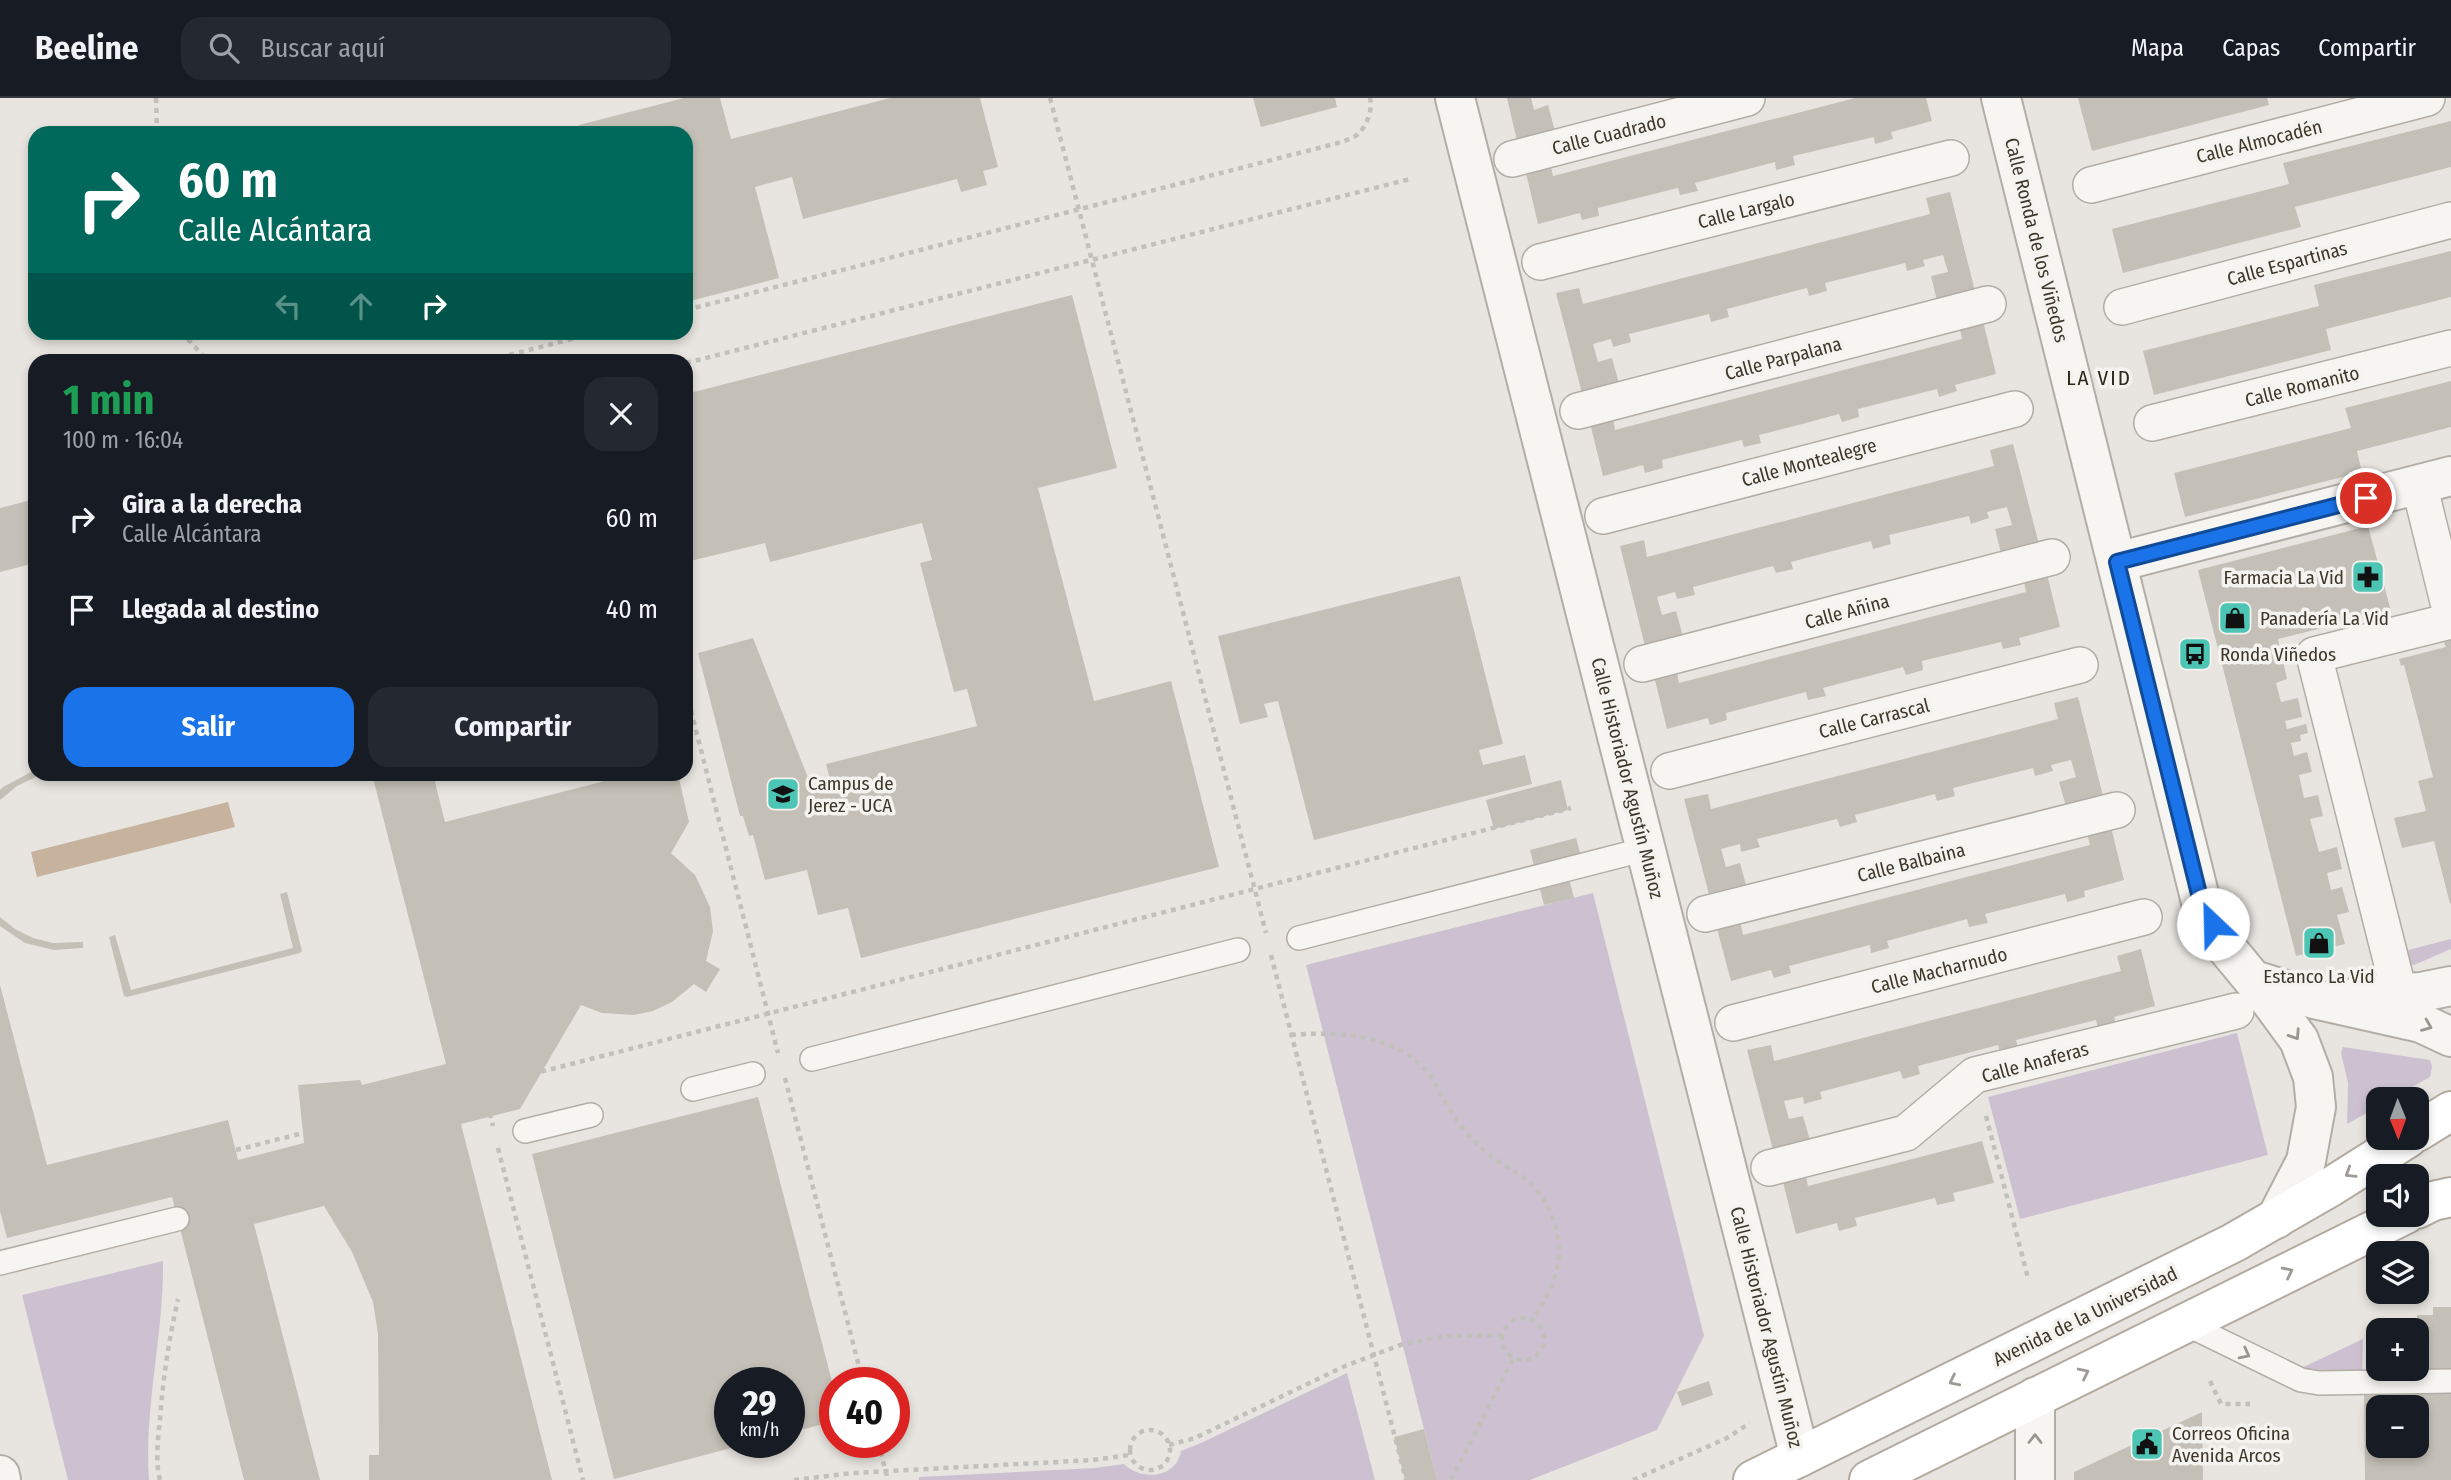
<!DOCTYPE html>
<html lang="es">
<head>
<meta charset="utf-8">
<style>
	:root { --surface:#171b24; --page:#242831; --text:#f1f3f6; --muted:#9ea1a6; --line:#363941; --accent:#1a73e8 }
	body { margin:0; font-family:"Fira Sans Condensed",sans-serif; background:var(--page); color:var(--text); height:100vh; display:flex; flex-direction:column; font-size:26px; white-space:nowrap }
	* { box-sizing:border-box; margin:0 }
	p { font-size:23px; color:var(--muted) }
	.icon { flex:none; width:38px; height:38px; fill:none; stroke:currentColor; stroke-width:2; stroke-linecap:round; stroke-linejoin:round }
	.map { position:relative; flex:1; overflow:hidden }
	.sheet { position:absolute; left:28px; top:256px; width:665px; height:427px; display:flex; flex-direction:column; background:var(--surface); border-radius:21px; box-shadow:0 4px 10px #0003 }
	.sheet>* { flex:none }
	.hud { position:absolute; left:28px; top:28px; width:665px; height:214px; border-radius:21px; box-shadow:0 4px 10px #0003; background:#00695c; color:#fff; overflow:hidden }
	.needle { width:46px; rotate:179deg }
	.tools { position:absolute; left:2366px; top:989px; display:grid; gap:14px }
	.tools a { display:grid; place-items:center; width:63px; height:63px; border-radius:14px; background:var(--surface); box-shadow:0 4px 10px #0003; font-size:35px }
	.speed { position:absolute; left:714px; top:1269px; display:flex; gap:14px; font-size:35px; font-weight:700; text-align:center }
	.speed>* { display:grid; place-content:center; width:91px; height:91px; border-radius:50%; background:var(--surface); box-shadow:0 4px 10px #0003; line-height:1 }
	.speed small { font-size:18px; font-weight:400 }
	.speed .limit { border:10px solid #d22; background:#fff; color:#111 }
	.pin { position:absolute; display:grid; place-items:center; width:60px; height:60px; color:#fff; margin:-30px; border:4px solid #fff; border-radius:50%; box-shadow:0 2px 7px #0007 }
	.me { position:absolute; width:77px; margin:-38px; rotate:336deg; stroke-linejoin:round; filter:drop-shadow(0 0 5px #0008) }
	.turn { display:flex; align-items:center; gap:24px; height:147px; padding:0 35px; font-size:32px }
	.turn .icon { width:91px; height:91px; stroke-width:2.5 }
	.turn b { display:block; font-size:49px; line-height:60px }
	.lanes { display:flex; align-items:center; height:66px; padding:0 35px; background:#0003; justify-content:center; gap:35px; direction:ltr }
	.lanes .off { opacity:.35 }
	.round { display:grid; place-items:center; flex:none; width:74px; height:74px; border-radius:21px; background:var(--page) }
	.headline { display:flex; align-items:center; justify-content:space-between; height:119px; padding:0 35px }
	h1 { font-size:42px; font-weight:700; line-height:52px; color:#1e9e55 }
	.button { display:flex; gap:14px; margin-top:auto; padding:14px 35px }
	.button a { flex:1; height:80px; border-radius:21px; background:var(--accent); color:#fff; font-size:28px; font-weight:700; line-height:80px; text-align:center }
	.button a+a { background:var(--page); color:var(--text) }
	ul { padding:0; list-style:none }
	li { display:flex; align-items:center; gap:21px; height:91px; padding:0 35px }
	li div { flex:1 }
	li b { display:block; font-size:26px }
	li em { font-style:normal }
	header { display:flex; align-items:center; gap:42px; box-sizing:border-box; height:98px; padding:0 35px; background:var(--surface); border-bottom:2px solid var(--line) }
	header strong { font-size:33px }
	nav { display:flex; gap:38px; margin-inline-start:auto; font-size:24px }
	.search { width:490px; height:63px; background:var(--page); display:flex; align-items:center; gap:18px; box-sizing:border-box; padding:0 24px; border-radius:21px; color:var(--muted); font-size:26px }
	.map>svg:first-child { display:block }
	.green { fill:#cdc1d1 }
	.water { fill:#c6b29d }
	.building { fill:#c4c0b7; fill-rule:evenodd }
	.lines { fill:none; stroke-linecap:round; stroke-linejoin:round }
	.service-casing { stroke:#b2ada6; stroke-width:26 }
	.pedestrian-casing { stroke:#b2ada6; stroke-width:38 }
	.minor-casing { stroke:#b2ada6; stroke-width:42 }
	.tertiary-casing { stroke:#b2ada6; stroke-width:42 }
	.primary-casing { stroke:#b3aba0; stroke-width:42 }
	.path { stroke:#c2c0ba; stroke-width:4.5; stroke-dasharray:5 5; stroke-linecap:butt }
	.service { stroke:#f6f5f2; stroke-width:23 }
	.pedestrian { stroke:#f6f5f2; stroke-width:35 }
	.minor { stroke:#f6f5f2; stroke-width:38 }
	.tertiary { stroke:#f6f5f2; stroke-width:38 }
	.primary { stroke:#fff; stroke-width:38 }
	.oneway { stroke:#9a968e }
	.oneway2 { stroke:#9e9b94 }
	.route-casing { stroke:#114b97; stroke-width:18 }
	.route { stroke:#1a73e8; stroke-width:12 }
	.labels { text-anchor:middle; stroke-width:7; stroke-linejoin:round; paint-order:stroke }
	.street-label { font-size:19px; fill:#3e372a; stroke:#f5f3ef }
	.poi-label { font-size:19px; fill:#3e372a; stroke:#f5f3ef; text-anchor:start }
	.neighbourhood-label { font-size:21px; letter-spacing:2px; fill:#2f291c; stroke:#f5f3ef }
</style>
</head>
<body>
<header>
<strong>Beeline</strong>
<div class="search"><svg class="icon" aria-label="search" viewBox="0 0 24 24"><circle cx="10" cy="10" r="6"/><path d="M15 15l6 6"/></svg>Buscar aquí</div>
<nav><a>Mapa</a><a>Capas</a><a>Compartir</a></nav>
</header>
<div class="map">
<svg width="2451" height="1382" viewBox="0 0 2451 1382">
	<rect width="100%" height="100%" fill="#e8e5e0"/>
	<path class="green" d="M1593 795 1704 1238 1657 1332 1530 1382H1437L1306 867Z
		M2451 841V851L2414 867 2411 866 2408 852Z
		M2237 935 2268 1057 2020 1121 1988 999Z
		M2343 949 2430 962 2432 969 2430 979 2391 1001H2378V1009L2347 1026 2348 985 2341 955Z
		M163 1163C164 1237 144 1308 149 1382H68L22 1197Z
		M2363 1241 2362 1275H2317L2297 1272Z
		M1347 1275 1375 1382H919V1379L1095 1370 1124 1366C1140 1382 1176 1382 1181 1353L1201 1345Z"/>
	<path class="water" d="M228 704 235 729 37 779 31 754Z"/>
	<path class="building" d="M684 0H720L731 41 890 0H980L998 69 983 73 987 87 961 94 957 81 803 121 792 79 755 89 779 180 690 203 686 187V35H581L579 27Z
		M1253 0H1335L1337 9 1261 29Z
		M1507 0H1531L1534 12 1548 7 1556 37 1518 47Z
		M1855 0H1926L1932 23 1891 34 1893 41 1875 46 1874 39 1793 58 1795 67 1776 72 1775 64 1695 85 1698 93 1680 97 1678 90 1598 110 1599 118 1582 122 1580 115 1538 126 1525 71 1550 64 1553 78Z
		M2078 0H2267L2269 7 2092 53Z
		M2451 23V69L2295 109 2301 129 2123 175 2112 131 2289 86 2283 65Z
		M1950 94 1976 197 1938 207 1931 178 1948 174 1943 157 1923 162 1925 168 1907 173 1905 165 1825 185 1827 193 1809 198 1807 190 1727 211 1729 219 1711 224 1709 216 1629 236 1631 244 1613 249 1611 241 1593 246 1598 264 1612 260 1620 289 1583 299 1556 195 1579 190 1583 206 1930 116 1926 100Z
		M2451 153V199L2326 231 2331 252 2154 297 2143 253 2319 208 2314 187Z
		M1072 197 1117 370 1038 390 1094 603 1171 583 1219 769 861 860 848 810 818 817 807 772 765 782 753 737 749 738 743 718H740L698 555 753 540 812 690 831 685 826 666 977 628 967 591 954 594 920 465 932 462 922 425 770 464 765 445 686 464V296Z
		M1982 219 1996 276 1955 287 1957 293 1939 299 1937 291 1858 311 1859 319 1842 324 1839 316 1802 326 1759 337 1761 345 1744 349 1742 342 1662 362 1663 370 1645 375 1643 367 1603 378 1589 321 1612 316 1615 332 1962 241 1959 226Z
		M2451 283V329L2357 353 2362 374 2185 419 2174 375 2351 330 2345 310Z
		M2013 346 2040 450 2002 459 1995 431 2012 427 2007 409 1987 414 1989 420 1971 426 1969 418 1889 437 1891 446 1873 451 1871 443 1791 464 1793 471 1776 475 1773 468 1693 489 1695 497 1677 501 1675 494 1657 499 1662 517 1676 513 1684 542 1646 552 1620 448 1644 442 1647 459 1994 368 1990 352Z
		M35 401V465L0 474V410Z
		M2368 428 2391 513 2278 541 2287 581 2276 585 2281 604 2298 600 2302 619 2285 623 2287 631 2306 626 2308 635 2300 637 2301 643 2291 645 2294 658 2307 654 2312 674 2299 677 2304 700 2318 697 2323 718 2310 721 2319 754 2337 749 2342 771 2327 775 2331 792 2342 789 2349 814 2337 817 2345 846 2296 858 2198 472Z
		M2046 472 2060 529 2019 540 2021 547 2003 551 2001 544 1922 563 1923 572 1906 577 1903 569 1823 590 1826 598 1808 602 1806 594 1726 615 1727 622 1710 627 1708 620 1667 631 1653 574 1676 569 1679 585 2026 494 2023 479Z
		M1460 478 1503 646 1479 652 1483 667 1525 657 1532 686 1314 742 1278 603 1264 606 1268 619 1240 626 1218 538Z
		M2451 542V805L2450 806 2434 743 2402 750 2394 720 2426 713 2418 683 2433 679 2404 567 2401 568 2399 561 2446 549 2444 544Z
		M2078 599 2104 702 2067 712 2059 684 2076 679 2071 662 2051 667 2053 673 2035 678 2033 670 1953 690 1955 698 1937 703 1935 696 1855 717 1857 724 1840 729 1837 721 1757 741 1760 749 1741 754 1740 746 1721 751 1726 769 1740 765 1748 794 1711 804 1684 701 1708 696 1711 711 2058 621 2054 605Z
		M35 672V676L40 677 17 688 0 702V692L3 689Z
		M372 676H433L445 724 632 676H678L689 724 671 755 695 777 710 809 713 833 706 863 720 871 706 894 694 886 672 904 653 913 634 917 602 915 581 907 520 1011 461 1026 552 1382H369V1357H379L378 1236 373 1204 352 1154 324 1108 254 1126 320 1382H244L172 1099 7 1140 0 1113V887L47 1067 228 1022 238 1062 304 1045 298 987 360 982 362 987 446 966Z
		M1561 682 1568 712 1494 731 1486 702Z
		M2110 725 2124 782 2084 793 2085 799 2067 804 2065 796 1985 816 1988 825 1969 829 1967 821 1887 843 1889 850 1871 855 1870 847 1789 868 1791 875 1774 880 1771 872 1731 883 1716 827 1740 822 1743 837 2090 747 2086 732Z
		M1576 740 1584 769 1567 773 1574 800 1544 807 1530 752Z
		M287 794 302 853 300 855 127 899 124 898 109 839 115 837 131 892 293 850 280 796Z
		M0 819 15 831 33 840 53 845 83 844V850L54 852 25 845 0 828Z
		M2141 851 2155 908 2114 919 2116 925 2098 930 2096 922 2016 942 2018 950 2000 955 1998 947 1918 968 1920 976 1903 981 1900 973 1820 994 1822 1001 1804 1006 1803 999 1784 1003 1789 1021 1803 1018 1811 1046 1774 1056 1747 952 1771 947 1774 963 2048 892 2121 873 2117 858Z
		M758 999 835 1295V1323L789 1335V1284H730V1344L750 1345 614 1381 532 1056Z
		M1982 1043 1994 1085 1953 1095 1955 1103 1937 1107 1935 1100 1855 1120 1857 1128 1839 1133 1837 1125 1796 1136 1782 1080 1805 1074 1808 1088Z
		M2433 1209H2451V1274L2371 1275 2370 1237H2378V1270H2417V1232H2397V1225H2417V1217H2433Z
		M1709 1283 1713 1297 1682 1308 1677 1294Z
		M2364 1294H2451V1382H2365ZM2378 1309H2417V1348H2378Z
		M2202 1314 2203 1382H2074V1374Z
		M1424 1331 1437 1382H1405L1394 1339Z"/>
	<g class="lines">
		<defs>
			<path id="service" d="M1299 840 1646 751
				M812 961 1238 852
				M693 991 753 976
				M525 1033 591 1017
				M0 1165 177 1121
				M2184 1225 2301 1282 2319 1285 2451 1283"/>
			<path id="pedestrian" d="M1512 61 1747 0
				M2091 87 2427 0
				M1540 164 1951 60
				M2122 209 2451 122
				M1578 313 1988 206
				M2152 325 2451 250
				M2419 386 2451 516
				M1603 418 2015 311
				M1642 566 2052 459
				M1669 673 2080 567
				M1705 816 2117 712
				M2395 878 2314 557 2451 523
				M1733 925 2144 819
				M1769 1070 1906 1035 1975 977 2236 913"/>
			<path id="minor" d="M1455 0 1800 1359
				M2117 464 2451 378
				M2035 1299V1382
				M0 1377 1 1382"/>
			<path id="tertiary" d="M2001 0 2201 804 2225 848 2272 905 2299 942 2313 979 2316 1009 2306 1063 2276 1121
				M2254 882 2314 901 2421 925 2451 939
				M2358 898 2421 894 2451 888"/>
			<path id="primary" d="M2417 1034 2451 1013
				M2417 1111 2433 1103 2451 1099
				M1753 1382 2233 1145 2332 1088 2408 1040
				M1869 1382 2406 1116"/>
		</defs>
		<use href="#service" class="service-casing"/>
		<use href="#pedestrian" class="pedestrian-casing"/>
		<use href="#minor" class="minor-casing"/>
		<use href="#tertiary" class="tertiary-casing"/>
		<use href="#primary" class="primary-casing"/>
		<path class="path" d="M156 0 157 35
			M1050 0 1266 835
			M686 212 1342 44C1346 42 1354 40 1358 36 1367 28 1373 11 1370 0
			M181 234 207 262
			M490 262 599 234
			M686 265 1410 81
			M0 439 35 431
			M686 593 778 955
			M403 676 493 1028
			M1271 857 1406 1382
			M1291 937C1339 933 1401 936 1431 979 1439 990 1443 1001 1450 1012 1458 1025 1469 1038 1480 1049 1493 1062 1508 1069 1523 1079 1556 1104 1568 1152 1551 1189 1546 1200 1539 1211 1533 1222
			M785 980 863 1284
			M454 996 1571 710
			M0 1006 30 1124
			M1986 1018 2028 1180
			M498 1050 583 1382
			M236 1052 303 1035
			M25 1107 165 1071
			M1502 1241a21 21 0 1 1 42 0a21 21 0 1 1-42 0Z
			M2210 1283 2221 1306H2250
			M1130 1352a20 20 0 1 1 40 0a20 20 0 1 1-40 0Z
			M878 1344 888 1382
			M1169 1347 1195 1340 1345 1268 1403 1246 1446 1238 1502 1237
			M160 1382C155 1363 158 1341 160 1321 163 1280 169 1241 178 1201
			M794 1382 853 1375 1093 1362 1129 1357
			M1451 1382 1514 1259
			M1633 1382 1727 1340 1750 1325"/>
		<use href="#service" class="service"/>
		<use href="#pedestrian" class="pedestrian"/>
		<use href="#minor" class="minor"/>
		<use href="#tertiary" class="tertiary"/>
		<use href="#primary" class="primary"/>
	</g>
	<defs><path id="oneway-chevron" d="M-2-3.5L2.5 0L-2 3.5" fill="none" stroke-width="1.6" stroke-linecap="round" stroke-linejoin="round" transform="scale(1.75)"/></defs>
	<g class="oneway">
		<use href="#oneway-chevron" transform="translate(2427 928) rotate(22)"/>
		<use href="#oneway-chevron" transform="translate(2295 937) rotate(57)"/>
		<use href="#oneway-chevron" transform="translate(2245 1256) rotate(27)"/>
		<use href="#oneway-chevron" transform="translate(2035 1341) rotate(-90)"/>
	</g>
	<g class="oneway2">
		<use href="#oneway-chevron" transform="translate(2350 1075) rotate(148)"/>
		<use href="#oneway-chevron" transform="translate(2288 1174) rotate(-26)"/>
		<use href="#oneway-chevron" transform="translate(2084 1275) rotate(-26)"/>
		<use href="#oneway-chevron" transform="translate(1954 1283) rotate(154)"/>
	</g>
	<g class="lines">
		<defs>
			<path id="route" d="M2213 826 2201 804 2117 464 2366 400"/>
		</defs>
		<use href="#route" class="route-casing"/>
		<use href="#route" class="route"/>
	</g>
	<defs>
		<symbol id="pharmacy-square" viewBox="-11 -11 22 22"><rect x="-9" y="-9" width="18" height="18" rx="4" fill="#4dc5b4" stroke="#f5f3ef"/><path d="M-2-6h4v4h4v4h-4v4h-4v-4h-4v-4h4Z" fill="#111"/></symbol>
		<symbol id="shop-square" viewBox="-11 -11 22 22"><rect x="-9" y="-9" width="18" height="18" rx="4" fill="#4dc5b4" stroke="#f5f3ef"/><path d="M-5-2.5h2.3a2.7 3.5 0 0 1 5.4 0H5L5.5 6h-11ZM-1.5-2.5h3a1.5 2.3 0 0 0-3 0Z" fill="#111"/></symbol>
		<symbol id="bus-square" viewBox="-11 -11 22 22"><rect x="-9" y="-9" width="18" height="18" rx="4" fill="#4dc5b4" stroke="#f5f3ef"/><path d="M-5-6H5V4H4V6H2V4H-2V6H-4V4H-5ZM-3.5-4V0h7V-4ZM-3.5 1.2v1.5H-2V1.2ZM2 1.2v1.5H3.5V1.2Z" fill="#111"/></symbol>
		<symbol id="university-square" viewBox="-11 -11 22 22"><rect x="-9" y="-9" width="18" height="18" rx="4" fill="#4dc5b4" stroke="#f5f3ef"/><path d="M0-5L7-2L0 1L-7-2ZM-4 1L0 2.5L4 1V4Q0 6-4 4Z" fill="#111"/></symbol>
		<symbol id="civic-square" viewBox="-11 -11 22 22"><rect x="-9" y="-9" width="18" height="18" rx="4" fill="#4dc5b4" stroke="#f5f3ef"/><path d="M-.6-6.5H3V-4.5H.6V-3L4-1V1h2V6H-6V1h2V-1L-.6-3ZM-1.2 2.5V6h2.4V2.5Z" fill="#111"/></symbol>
	</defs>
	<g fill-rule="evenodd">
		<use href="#pharmacy-square" x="2349" y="460" width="38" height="38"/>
		<use href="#shop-square" x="2216" y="501" width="38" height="38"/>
		<use href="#bus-square" x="2176" y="537" width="38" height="38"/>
		<use href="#university-square" x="764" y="677" width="38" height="38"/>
		<use href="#shop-square" x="2300" y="826" width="38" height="38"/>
		<use href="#civic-square" x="2128" y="1327" width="38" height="38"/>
	</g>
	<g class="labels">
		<g class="street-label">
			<text transform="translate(1609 36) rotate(-14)" y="7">Calle Cuadrado</text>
			<text transform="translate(2259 43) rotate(-14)" y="7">Calle Almocadén</text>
			<text transform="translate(1746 112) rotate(-14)" y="7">Calle Largalo</text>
			<text transform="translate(2037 142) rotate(76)" y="7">Calle Ronda de los Viñedos</text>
			<text transform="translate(2287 165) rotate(-15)" y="7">Calle Espartinas</text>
			<text transform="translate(1783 260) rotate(-15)" y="7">Calle Parpalana</text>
			<text transform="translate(2302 288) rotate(-14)" y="7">Calle Romanito</text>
			<text transform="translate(1809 364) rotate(-15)" y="7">Calle Montealegre</text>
			<text transform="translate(1847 513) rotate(-15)" y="7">Calle Añina</text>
			<text transform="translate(1874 620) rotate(-14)" y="7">Calle Carrascal</text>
			<text transform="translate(1628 680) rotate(76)" y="7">Calle Historiador Agustín Muñoz</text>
			<text transform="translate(1911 764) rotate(-14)" y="7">Calle Balbaina</text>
			<text transform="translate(1939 872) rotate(-14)" y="7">Calle Macharnudo</text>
			<text transform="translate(2035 964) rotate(-15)" y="7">Calle Anaferas</text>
			<text transform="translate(2085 1218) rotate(-26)" y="7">Avenida de la Universidad</text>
			<text transform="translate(1767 1229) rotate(76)" y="7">Calle Historiador Agustín Muñoz</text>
		</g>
		<g class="poi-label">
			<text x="2344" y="486" text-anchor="end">Farmacia La Vid</text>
			<text x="2260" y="527">Panadería La Vid</text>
			<text x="2220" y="563">Ronda Viñedos</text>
			<text x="808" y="692">Campus de<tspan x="808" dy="22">Jerez - UCA</tspan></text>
			<text x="2319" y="885" text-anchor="middle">Estanco La Vid</text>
			<text x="2172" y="1342">Correos Oficina<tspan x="2172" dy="22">Avenida Arcos</tspan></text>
		</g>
		<g class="neighbourhood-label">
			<text x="2099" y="287">LA VID</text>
		</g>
	</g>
</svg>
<div class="tools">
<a><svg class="needle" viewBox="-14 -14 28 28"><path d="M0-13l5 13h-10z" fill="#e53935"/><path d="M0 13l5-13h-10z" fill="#9ea1a6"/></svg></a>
<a><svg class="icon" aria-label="sound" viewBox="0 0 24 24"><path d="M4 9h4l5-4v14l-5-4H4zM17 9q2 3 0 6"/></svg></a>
<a><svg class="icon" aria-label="layers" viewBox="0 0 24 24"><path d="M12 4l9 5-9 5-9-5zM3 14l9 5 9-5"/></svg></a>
<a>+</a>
<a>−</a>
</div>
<div class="speed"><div>29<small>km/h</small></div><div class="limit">40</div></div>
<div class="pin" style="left:2366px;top:400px;background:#d93025"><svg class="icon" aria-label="arrive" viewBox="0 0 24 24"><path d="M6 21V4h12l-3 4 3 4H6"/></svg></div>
<svg class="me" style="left:2213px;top:826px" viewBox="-20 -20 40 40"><circle r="19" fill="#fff"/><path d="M0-13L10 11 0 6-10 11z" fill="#1a73e8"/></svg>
<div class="hud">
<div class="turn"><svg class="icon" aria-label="right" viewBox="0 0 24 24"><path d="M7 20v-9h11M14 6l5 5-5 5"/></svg><div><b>60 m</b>Calle Alcántara</div></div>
<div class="lanes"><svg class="icon off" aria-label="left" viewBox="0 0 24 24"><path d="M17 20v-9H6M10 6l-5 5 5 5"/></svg><svg class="icon off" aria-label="ahead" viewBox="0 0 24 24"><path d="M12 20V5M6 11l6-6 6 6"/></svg><svg class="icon" aria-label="right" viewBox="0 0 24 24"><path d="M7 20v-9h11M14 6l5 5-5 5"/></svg></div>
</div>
<section class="sheet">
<div class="headline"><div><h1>1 min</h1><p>100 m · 16:04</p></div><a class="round"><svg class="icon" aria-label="close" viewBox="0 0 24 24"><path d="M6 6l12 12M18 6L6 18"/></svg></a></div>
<ul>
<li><svg class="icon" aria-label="right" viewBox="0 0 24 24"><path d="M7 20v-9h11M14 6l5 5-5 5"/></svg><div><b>Gira a la derecha</b><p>Calle Alcántara</p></div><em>60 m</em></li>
<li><svg class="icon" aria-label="arrive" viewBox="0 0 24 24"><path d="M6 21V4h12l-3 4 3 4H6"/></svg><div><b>Llegada al destino</b></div><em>40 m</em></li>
</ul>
<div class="button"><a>Salir</a><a>Compartir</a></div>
</section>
</div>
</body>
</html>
